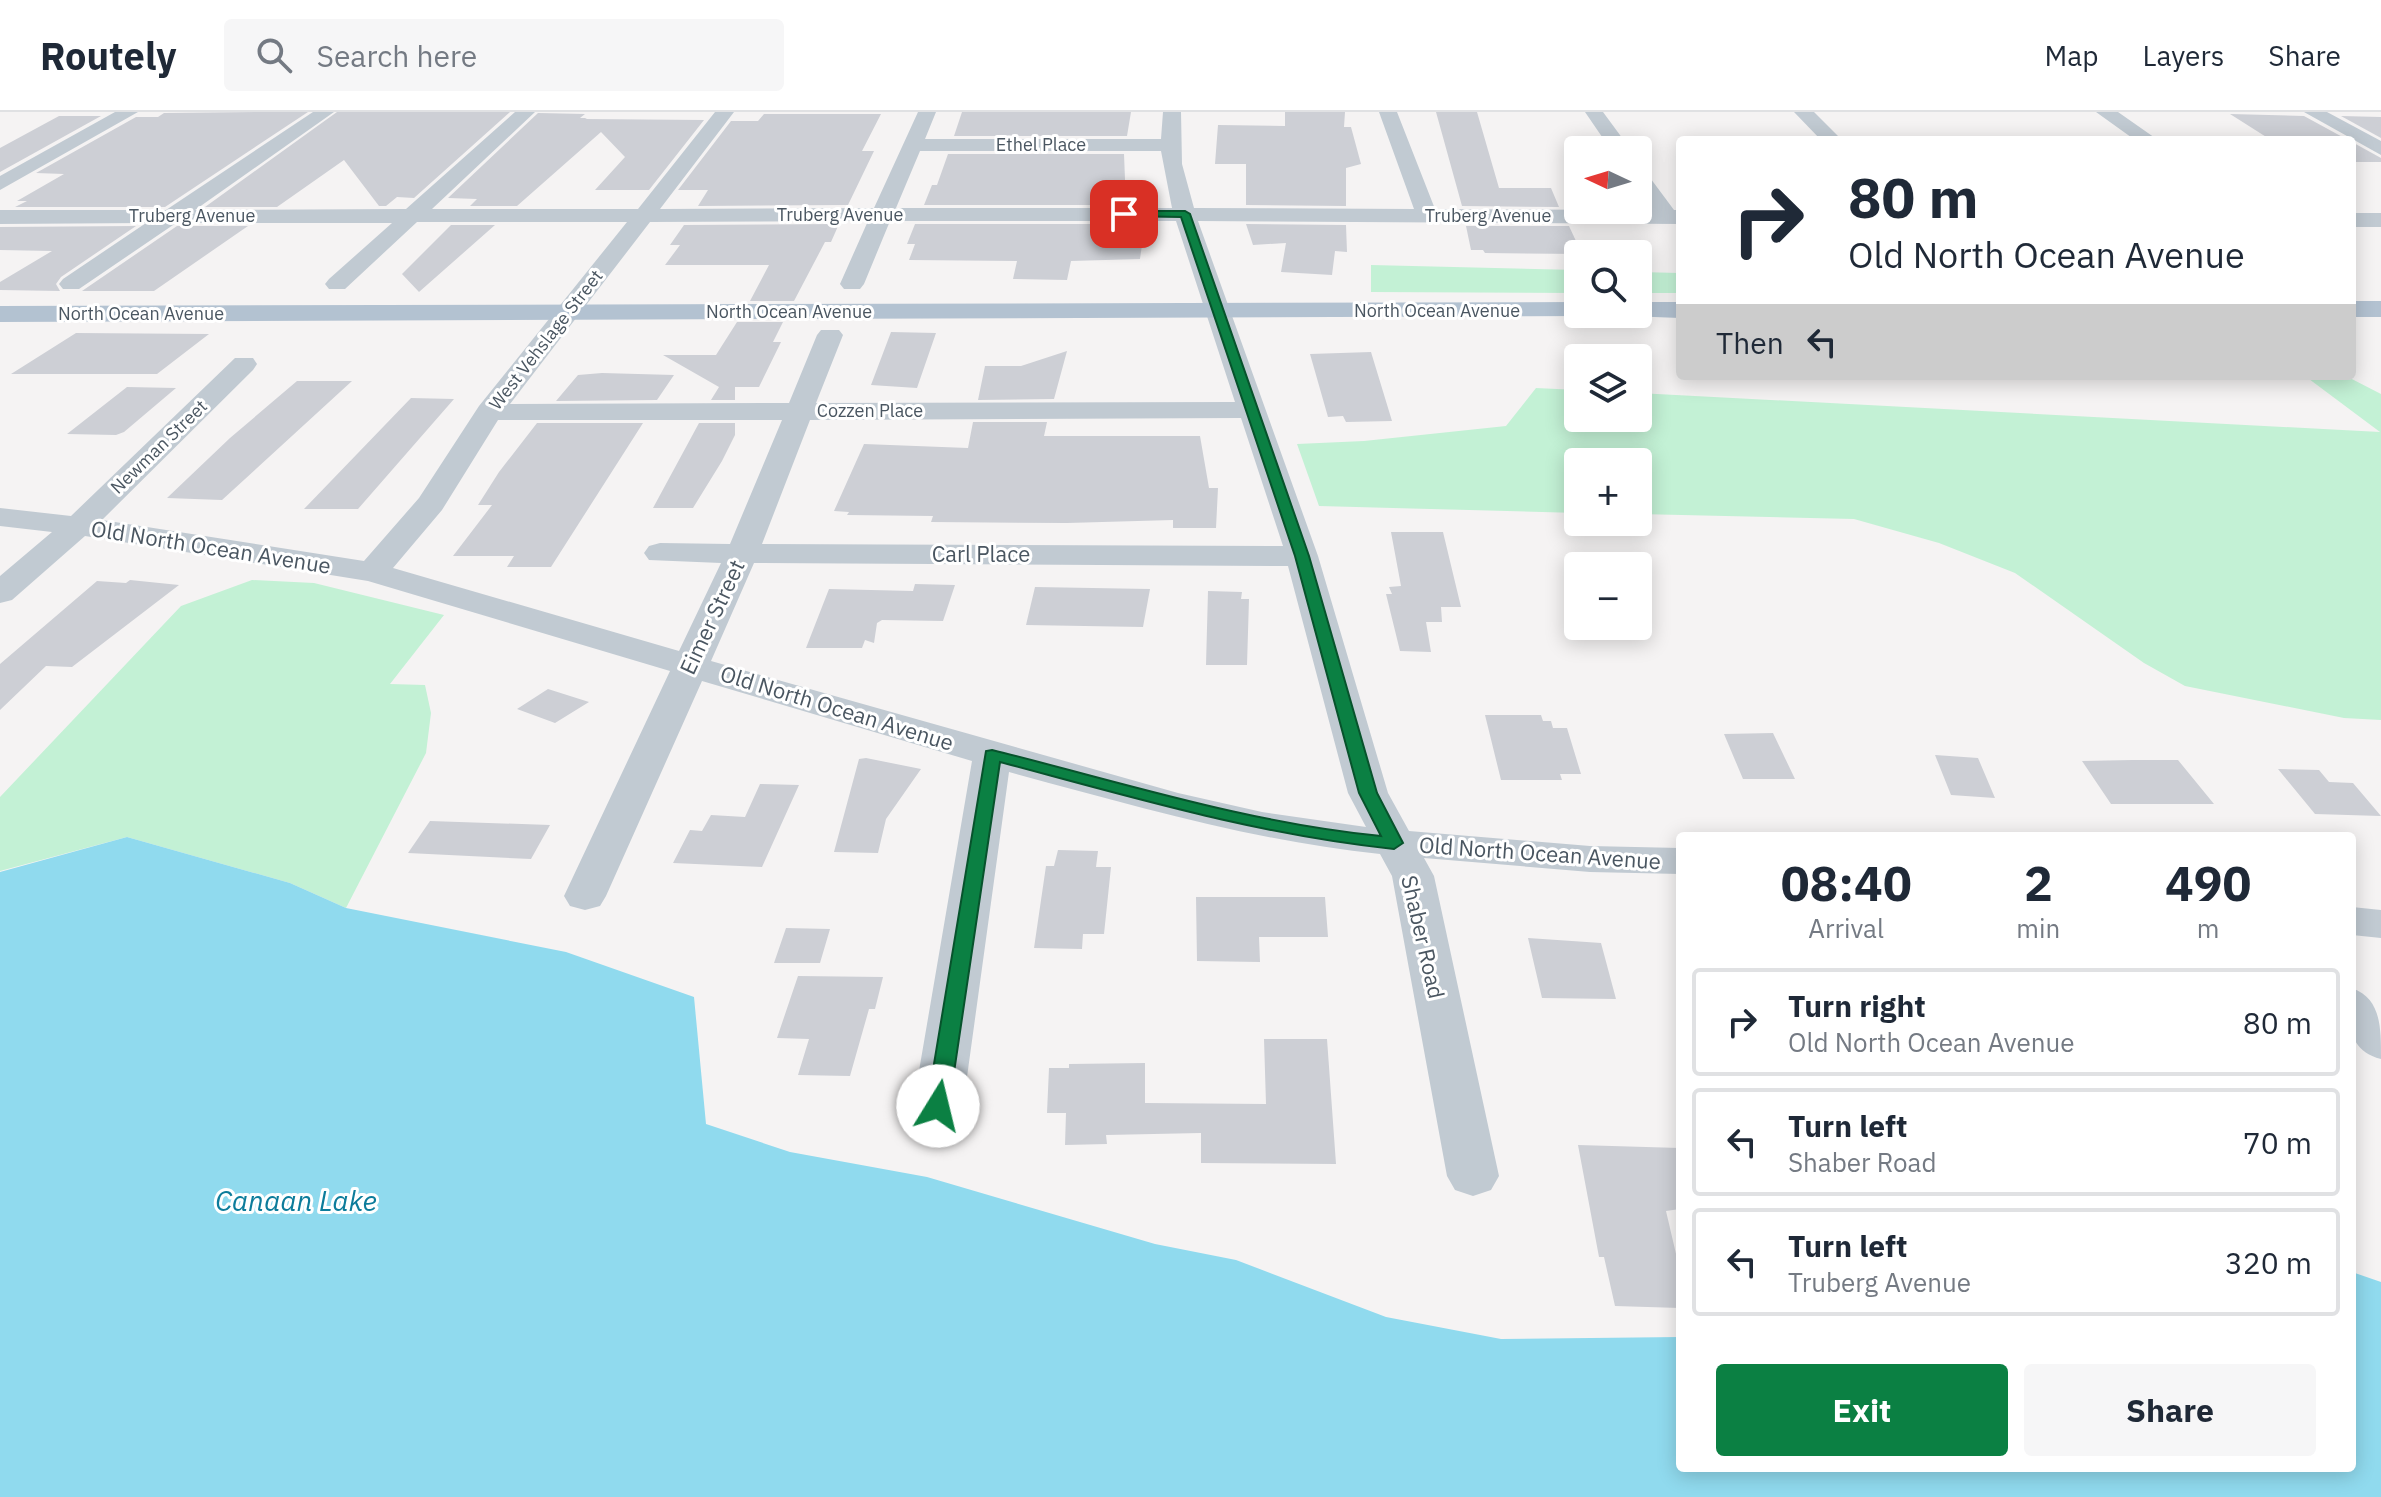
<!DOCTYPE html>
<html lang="en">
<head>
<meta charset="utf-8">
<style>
	:root { --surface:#fff; --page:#f6f6f7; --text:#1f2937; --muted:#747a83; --line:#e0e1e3; --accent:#0b8043 }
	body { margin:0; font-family:"IBM Plex Sans",sans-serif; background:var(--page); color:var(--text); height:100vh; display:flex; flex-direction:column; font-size:30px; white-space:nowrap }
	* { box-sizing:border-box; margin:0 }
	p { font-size:26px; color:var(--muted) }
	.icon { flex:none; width:44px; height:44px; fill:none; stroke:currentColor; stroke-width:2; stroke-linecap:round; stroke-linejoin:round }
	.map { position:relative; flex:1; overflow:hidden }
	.details { position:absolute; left:1676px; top:720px; width:680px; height:640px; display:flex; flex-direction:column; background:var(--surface); border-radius:8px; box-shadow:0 4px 20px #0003 }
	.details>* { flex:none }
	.guide { position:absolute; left:1676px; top:24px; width:680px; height:244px; border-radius:8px; box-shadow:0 4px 20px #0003; background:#fff; color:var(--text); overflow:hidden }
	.needle { width:52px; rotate:274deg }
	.tools { position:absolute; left:1564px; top:24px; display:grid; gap:16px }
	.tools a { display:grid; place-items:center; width:88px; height:88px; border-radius:8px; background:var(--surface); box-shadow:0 4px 20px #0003; font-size:40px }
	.pin { position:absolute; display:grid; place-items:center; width:68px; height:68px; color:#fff; margin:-34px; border-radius:16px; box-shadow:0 4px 12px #0006 }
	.me { position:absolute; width:88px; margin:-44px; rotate:9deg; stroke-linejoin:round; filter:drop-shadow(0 0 6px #0008) }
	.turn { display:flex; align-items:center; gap:28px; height:168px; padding:0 40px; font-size:36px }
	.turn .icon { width:104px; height:104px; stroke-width:2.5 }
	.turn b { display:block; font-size:56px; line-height:68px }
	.then { display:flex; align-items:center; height:76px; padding:0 40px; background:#0003; gap:16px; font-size:30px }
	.eta { display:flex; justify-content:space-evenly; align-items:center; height:136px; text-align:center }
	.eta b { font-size:48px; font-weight:700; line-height:56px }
	.button { display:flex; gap:16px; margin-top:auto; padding:16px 40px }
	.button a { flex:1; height:92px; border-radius:8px; background:var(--accent); color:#fff; font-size:32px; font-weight:700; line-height:92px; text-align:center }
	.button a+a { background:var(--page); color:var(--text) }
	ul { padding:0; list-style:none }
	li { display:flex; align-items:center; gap:24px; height:108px; margin:0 16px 12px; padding:0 24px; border:4px solid var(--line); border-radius:8px }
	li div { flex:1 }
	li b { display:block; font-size:30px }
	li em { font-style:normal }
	header { display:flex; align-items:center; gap:48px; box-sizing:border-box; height:112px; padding:0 40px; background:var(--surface); border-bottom:2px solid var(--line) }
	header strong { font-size:38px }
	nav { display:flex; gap:44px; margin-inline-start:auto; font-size:28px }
	.search { width:560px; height:72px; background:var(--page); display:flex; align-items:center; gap:20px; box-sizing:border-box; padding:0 28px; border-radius:8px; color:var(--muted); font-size:30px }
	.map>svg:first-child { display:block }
	.green { fill:#c3f1d5 }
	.water { fill:#90daee }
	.building { fill:#cdcfd5 }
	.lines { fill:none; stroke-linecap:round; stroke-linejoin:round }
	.minor { fill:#c1cad2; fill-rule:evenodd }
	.major { fill:#b3c2d1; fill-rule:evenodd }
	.route { fill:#0b8043; stroke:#07532c; stroke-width:2 }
	.labels { text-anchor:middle; stroke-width:6; stroke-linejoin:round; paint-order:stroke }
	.far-street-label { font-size:18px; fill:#4a5661; stroke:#fff }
	.street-label { font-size:22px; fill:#4a5661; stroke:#fff }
	.near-water-label { font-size:28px; font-style:italic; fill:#0c7c9b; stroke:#fff }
</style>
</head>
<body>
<header>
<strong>Routely</strong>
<div class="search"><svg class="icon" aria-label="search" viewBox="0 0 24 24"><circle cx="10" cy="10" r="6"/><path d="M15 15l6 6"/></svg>Search here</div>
<nav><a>Map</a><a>Layers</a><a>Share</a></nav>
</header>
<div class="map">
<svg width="2381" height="1385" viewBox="0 0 2381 1385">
	<rect width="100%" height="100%" fill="#f5f3f3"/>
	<path class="green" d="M1371 153 1578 158V181L1371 180Z
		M1638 160 1680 161V181H1638Z
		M2305 264H2346L2381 282V608L2344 606 2185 574 2144 551 2015 461 1939 431 1854 407 1638 402V350H1578V401L1319 394 1297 332 1364 329 1506 314 1536 276 1578 278V306H1638V281L2380 320Z
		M252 468 314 471 444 503 390 572 425 573 431 601 426 641 346 796 290 771 127 725 0 759V685L181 494Z"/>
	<path class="water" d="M127 725 290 771 346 796 566 840 694 885 706 1012 790 1040 927 1065 1155 1132 1236 1148 1386 1205 1501 1227 1680 1225V1356H2352V1160L2381 1170V1385H0V760Z"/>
	<path class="building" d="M266 0H308L165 95H15L27 89H17L64 62 36 61 136 5H158L164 1Z
		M337 0H510L414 86 397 85 386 94H379L344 48 277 95H205Z
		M962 0H1131L1127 24H954Z
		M1285 0H1345L1344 15H1351L1361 52 1346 56V94L1246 93V52H1215L1218 13 1285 14Z
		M1436 0H1477L1499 76H1551L1559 95 1462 94Z
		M538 1 585 2 580 6H587L585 7 704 8 649 78H595L625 45 601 20 517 94H470L477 87 448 86Z
		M764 2H881L862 39H874L848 93 698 94 708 78H678L731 9H758Z
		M2230 2 2304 4 2348 28H2271Z
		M59 4H101L0 60V36Z
		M2341 4 2381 5V26Z
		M2352 30 2381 46V50H2352Z
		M948 42H1124L1126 93H924L932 73H937Z
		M839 112 831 130H825L794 189H750L769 153H665L680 133H670L684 113Z
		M915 112H1145L1140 147 1071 149 1067 168 1013 167 1017 149 909 148 915 132H907Z
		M1246 112 1346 113 1347 140 1335 139 1332 163 1281 160 1286 131 1253 133Z
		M451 113H495L419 180 402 162Z
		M136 114 61 165 56 172 60 179 0 178V170L52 139 0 138V115Z
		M177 114H248L154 179H82Z
		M1466 114H1569L1582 142 1485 141 1483 138H1471Z
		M737 210H783L773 230H781L759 275H735V288H711L719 275 663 243H716Z
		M891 220 936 221 917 276 871 273Z
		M76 221 209 222 157 262H11Z
		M1067 239 1054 287 978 288 985 254H1021Z
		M1371 240 1392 309 1346 310 1343 304 1328 305 1310 242Z
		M602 261 674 263 657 288 556 289 578 263Z
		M297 269H352L222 388 167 386 230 326Z
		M127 275 176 276 124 320 116 323 67 322Z
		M411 286 454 287 358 397H304Z
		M973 310H1047L1044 324H1200L1209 376H1218L1216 416H1173V408L1067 411 931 410 933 404 847 403 849 400 834 399 864 332 968 336Z
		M537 311H643L551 455H507L514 444H453L492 393H478L499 360Z
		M699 311H735V323L722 349 693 396H653Z
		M1391 420H1443L1461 495H1441L1442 510H1426L1431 540 1400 539 1386 482H1392L1389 475 1401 474Z
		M130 468 179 473 72 555 46 554 0 598V552L97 469 126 471Z
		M915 472 955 473 943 509 882 508 877 511 874 531 865 528 862 536H806L829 477 913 479Z
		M1035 475 1150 477 1143 515 1026 513Z
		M1208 479 1242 480 1241 487H1249L1247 553H1206Z
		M548 577 589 590 555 611 517 597Z
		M1485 603H1541L1543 609H1551L1553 616H1567L1581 662H1560L1562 668H1501Z
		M1773 621 1795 667H1743L1724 622Z
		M1935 643 1978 646 1995 686 1951 683Z
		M866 646 921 657 886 707 878 741 834 740 859 647Z
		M2132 648H2178L2214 692H2111L2082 649Z
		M2278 657 2319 658 2329 670 2353 671 2381 704 2315 702Z
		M760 672 799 673 762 755 673 751 690 718 702 719 711 703 745 705Z
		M430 709 550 713 531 747 408 741Z
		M1058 738 1098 739 1096 755H1111L1104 822H1083L1082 837 1034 836 1046 754H1054Z
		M1196 785H1325L1328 825H1259L1260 850 1197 849Z
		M786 816 830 817 820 851H774Z
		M1528 826 1601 831 1616 887 1542 886Z
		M798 864 883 865 875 897H869L850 964 798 963 809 927 777 926Z
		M1264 927H1327L1336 1052 1201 1051V1021L1106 1023 1107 1032 1065 1033 1066 1001H1047L1049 956H1069V952L1145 951V991L1266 992Z
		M1578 1033 1680 1036V1097L1666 1099 1680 1159V1196L1615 1194 1604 1145H1599Z"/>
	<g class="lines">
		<path class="minor" d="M115 0H138L0 78V64Z
			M313 0H334L195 98 406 97 515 0H535L432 97H638L715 0H734L660 97 874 96 918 0H936L925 27H1161L1163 0H1181L1182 52 1194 96 1414 97 1379 0H1397L1435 97 1652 98 1638 78V57L1645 59 1674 98H1680V112L1198 109 1318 444 1388 681 1409 719 1590 734 1680 736V762L1590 760 1424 746 1434 764 1499 1064 1491 1078 1473 1084 1455 1078 1447 1064 1392 764 1380 742C1254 729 1132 693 1009 660L963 994 955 1007 938 1012 921 1007 913 994 972 649 702 569 606 784 600 794 585 798 570 794 564 784 670 559 368 469 85 424 12 488 0 491V464L52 420 0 414V396L71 404 235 246H253L257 252 253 258 102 408 364 449 419 386 479 294 627 110H417L345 177H329L325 172 329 167 392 111H176L79 177H63L59 172 63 167 146 111 0 112V98H166ZM920 39H1161L1172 96H896ZM868 109 840 172 844 177H860L864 172 890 109H1176L1235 290 816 291 843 223 839 218H821L817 223 789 291 510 292 650 110ZM1241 306 1283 434 762 432 810 308ZM498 308H782L730 432 660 431 649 434 644 441 649 448 721 451 679 539 393 456 442 398ZM754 451 1288 454 1348 681 1366 715 1262 700 1178 681 711 549Z
			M1585 0H1603L1631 38H1611Z
			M1794 0H1814L1842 28H1821Z
			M2096 0H2118L2158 28H2135Z
			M2304 0H2327L2381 29V43Z
			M2352 101H2381V115H2352Z
			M2352 795 2381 798V826L2352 823Z
			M2352 876C2381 887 2381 914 2381 947 2343 936 2352 909 2352 876Z"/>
		<path class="major" d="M2352 189H2381V205H2352Z
			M1578 190V202L1588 204 0 210V194Z
			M1638 190H1680V206L1628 204 1638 202Z"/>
	</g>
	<path class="route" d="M1124 99H1185L1190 102 1309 444 1377 681 1403 731 1394 737C1259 723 1131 685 1000 650L949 994 946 1000 938 1003 930 1000 927 994 986 639 992 638C1121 670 1248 711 1381 724L1359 681 1295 444 1181 105 1121 104Z"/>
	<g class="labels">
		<g class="far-street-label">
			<text x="1041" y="39">Ethel Place</text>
			<text x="840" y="109">Truberg Avenue</text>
			<text x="192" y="110">Truberg Avenue</text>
			<text x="1488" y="110">Truberg Avenue</text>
			<text x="1437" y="205">North Ocean Avenue</text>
			<text x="789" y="206">North Ocean Avenue</text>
			<text x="141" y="208">North Ocean Avenue</text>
			<text transform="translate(546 228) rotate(-52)" y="6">West Vehslage Street</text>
			<text x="870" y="305">Cozzen Place</text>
			<text transform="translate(159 335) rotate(-44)" y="6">Newman Street</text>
		</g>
		<g class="street-label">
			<text transform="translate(211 435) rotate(9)" y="8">Old North Ocean Avenue</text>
			<text x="981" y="450">Carl Place</text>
			<text transform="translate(712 505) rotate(-65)" y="8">Eimer Street</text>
			<text transform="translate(837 596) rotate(17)" y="8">Old North Ocean Avenue</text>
			<text transform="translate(1540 741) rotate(4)" y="8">Old North Ocean Avenue</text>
			<text transform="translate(1423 825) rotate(77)" y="8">Shaber Road</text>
		</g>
		<g class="near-water-label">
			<text x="296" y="1099">Canaan Lake</text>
		</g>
	</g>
</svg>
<div class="tools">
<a><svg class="needle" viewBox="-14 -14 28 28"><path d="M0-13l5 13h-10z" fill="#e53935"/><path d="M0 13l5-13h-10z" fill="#747a83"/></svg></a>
<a><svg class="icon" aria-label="search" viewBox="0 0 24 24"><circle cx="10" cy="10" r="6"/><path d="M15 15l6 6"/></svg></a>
<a><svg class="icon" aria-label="layers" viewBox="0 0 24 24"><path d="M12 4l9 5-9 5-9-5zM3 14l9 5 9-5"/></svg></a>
<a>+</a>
<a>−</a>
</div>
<div class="pin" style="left:1124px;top:102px;background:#d93025"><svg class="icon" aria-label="arrive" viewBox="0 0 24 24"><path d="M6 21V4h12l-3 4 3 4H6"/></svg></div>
<svg class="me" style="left:938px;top:994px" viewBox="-20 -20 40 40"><circle r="19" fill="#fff"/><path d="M0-13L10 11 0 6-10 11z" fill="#0b8043"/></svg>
<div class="guide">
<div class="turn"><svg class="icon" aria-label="right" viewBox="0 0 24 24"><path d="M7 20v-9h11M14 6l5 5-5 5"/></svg><div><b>80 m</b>Old North Ocean Avenue</div></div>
<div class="then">Then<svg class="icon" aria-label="left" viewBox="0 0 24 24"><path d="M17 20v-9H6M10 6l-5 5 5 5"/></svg></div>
</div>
<section class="details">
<div class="eta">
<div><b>08:40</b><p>Arrival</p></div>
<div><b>2</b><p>min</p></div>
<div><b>490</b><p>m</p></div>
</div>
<ul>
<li><svg class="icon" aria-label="right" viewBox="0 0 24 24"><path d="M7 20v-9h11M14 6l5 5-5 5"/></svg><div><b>Turn right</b><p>Old North Ocean Avenue</p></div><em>80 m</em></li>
<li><svg class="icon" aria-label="left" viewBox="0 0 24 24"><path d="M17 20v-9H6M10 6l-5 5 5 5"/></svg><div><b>Turn left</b><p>Shaber Road</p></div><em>70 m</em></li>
<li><svg class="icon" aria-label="left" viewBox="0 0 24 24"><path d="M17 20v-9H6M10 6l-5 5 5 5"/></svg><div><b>Turn left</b><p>Truberg Avenue</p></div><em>320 m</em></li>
</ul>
<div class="button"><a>Exit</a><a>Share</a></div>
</section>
</div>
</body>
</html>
